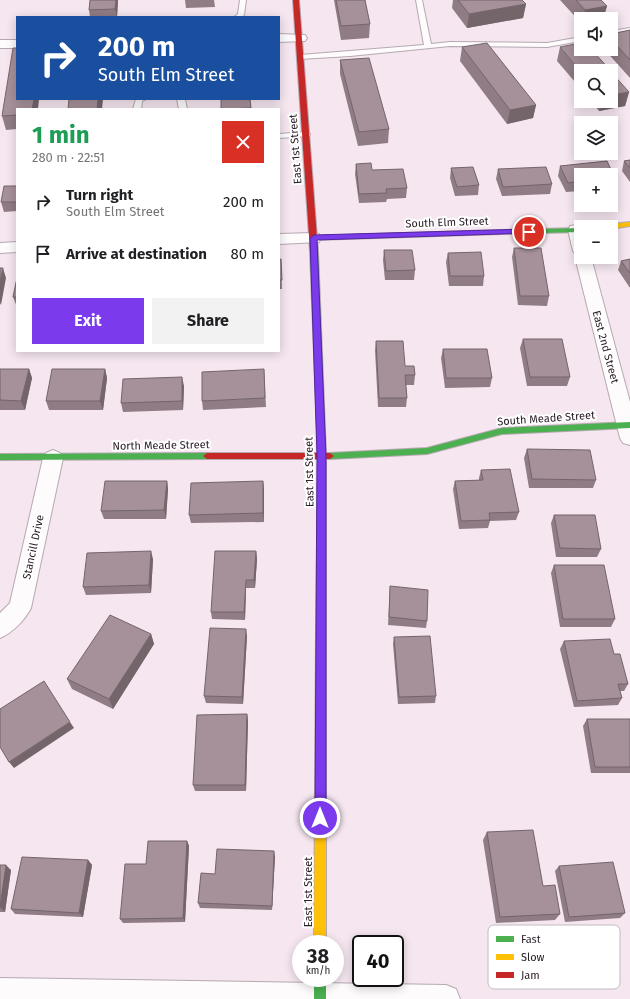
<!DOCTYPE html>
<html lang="en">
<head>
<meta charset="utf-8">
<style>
	:root { --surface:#fff; --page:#f2f2f2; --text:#202124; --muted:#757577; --accent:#7c3aed }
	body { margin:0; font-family:"Fira Sans",sans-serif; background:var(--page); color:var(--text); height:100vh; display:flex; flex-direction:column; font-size:15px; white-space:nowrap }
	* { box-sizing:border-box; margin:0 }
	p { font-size:13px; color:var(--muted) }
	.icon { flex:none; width:22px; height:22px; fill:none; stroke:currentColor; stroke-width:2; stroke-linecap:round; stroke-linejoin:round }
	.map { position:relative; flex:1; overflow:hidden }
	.drawer { position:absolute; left:16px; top:108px; width:264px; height:244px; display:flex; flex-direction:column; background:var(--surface); border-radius:0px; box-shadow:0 2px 10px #0003 }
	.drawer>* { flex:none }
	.guide { position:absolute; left:16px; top:16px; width:264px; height:84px; border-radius:0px; box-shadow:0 2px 10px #0003; background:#1a4fa0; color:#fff; overflow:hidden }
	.buttons { position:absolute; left:574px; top:12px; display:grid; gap:8px }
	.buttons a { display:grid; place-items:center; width:44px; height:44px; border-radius:0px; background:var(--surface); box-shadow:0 2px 10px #0003; font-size:20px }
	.speed { position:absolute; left:292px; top:935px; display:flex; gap:8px; font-size:20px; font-weight:700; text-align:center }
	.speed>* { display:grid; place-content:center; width:52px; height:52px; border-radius:50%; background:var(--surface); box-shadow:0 2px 10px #0003; line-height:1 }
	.speed small { font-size:10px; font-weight:400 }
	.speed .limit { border:2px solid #111; border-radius:6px; background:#fff; color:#111 }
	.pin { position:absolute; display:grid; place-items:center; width:34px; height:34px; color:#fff; margin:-17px; border:2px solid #fff; border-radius:50%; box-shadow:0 1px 4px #0007 }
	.me { position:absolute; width:44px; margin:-22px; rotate:0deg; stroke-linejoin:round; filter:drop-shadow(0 0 3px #0008) }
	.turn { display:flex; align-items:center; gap:14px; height:84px; padding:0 16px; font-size:18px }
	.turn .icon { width:52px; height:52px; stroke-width:2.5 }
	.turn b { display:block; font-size:28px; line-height:34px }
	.round { display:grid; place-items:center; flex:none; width:42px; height:42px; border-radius:0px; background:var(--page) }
	.headline { display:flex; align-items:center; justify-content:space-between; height:68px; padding:0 16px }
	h1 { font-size:24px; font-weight:700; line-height:30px; color:#1e9e55 }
	.cta { display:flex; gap:8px; margin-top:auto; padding:8px 16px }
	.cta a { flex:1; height:46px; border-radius:0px; background:var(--accent); color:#fff; font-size:16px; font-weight:700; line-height:46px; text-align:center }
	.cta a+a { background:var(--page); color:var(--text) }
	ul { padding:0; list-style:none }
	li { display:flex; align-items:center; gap:12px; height:52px; padding:0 16px }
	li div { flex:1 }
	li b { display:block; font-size:15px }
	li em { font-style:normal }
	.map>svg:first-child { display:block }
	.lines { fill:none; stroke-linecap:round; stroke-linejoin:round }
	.lane-casing { stroke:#b5a9b1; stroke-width:2 }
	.street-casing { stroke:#b5a9b1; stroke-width:2 }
	.fast-casing { stroke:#b5a9b1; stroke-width:2 }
	.slow-casing { stroke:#b5a9b1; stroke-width:2 }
	.jam-casing { stroke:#b5a9b1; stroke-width:2 }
	.lane { fill:#fefbfd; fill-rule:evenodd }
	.street { fill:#fefbfd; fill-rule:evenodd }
	.fast { fill:#4caf50; fill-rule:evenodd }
	.slow { fill:#ffc107; fill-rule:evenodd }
	.jam { fill:#c62828; fill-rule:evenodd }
	.wall { fill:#8f7c84 }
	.shaded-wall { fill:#74656b }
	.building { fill:#a69099; stroke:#74656b }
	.route { fill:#7c3aed; stroke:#51269a }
	.labels { text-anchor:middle; stroke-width:4; stroke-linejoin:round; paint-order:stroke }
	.street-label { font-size:11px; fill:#2c2029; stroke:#fff }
	.key { fill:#fff; stroke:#c0bcbf; stroke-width:1 }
	.key-label { font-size:11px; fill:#2c2029 }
</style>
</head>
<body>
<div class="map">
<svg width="630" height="999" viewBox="0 0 630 999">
	<rect width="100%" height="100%" fill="#f5e6f0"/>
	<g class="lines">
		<defs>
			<path id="lane" d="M240 0H246L244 15 242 17H234L238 14Z
				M416 0H422L431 44 450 42 547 43 581 37V41L547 47 450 46 350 56 300 59 297 57 300 55 424 45Z
				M630 28V32L611 35V31Z
				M136 99H146L142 101 141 109H133Z
				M177 99H185L187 109H179Z
				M306 132 310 134 309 136 279 138V134Z"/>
			<path id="street" d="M279 34 305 35 307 38 305 41 279 42Z
				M0 40H17V48H0Z
				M576 225 582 227 581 257H591L630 402V445L623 443 620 438 575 257 576 255 573 251 568 230 570 226Z
				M313 233 319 234 321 238 319 242 279 244V234Z
				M17 242V252L0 253V243Z
				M53 450 60 453 63 458 31 608C25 620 12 633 0 638V613L10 603 43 458 46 453Z
				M0 978 446 985 456 989 460 999H0Z"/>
			<path id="fast" d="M581 228V232L499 234 495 232 499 230Z
				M311 249H314L318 251 326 455 330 453 427 448 502 428 630 422V428L502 434 427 454 330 459 326 457V633L324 636 321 637 318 636 316 633 318 456 310 251Z
				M207 453 211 456 207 459 0 460V454Z
				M314 978H326V999H314Z"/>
			<path id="slow" d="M630 222V226L611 229V227H601L605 225Z
				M499 230H502V234L313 240 309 238 313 236Z
				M321 629 324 630 326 633V944H314L316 633 318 630Z"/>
			<path id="jam" d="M293 0H299L318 251 314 253 310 251Z
				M207 453H330L334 456 330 459H207L203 456Z"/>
		</defs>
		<use href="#lane" class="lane-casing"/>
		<use href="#street" class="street-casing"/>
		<use href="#fast" class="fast-casing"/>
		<use href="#slow" class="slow-casing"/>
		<use href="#jam" class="jam-casing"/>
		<use href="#lane" class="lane"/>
		<use href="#street" class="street"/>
		<use href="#fast" class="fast"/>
		<use href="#slow" class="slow"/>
		<use href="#jam" class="jam"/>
	</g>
	<path class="wall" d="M118 0 117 17H90L89 10Z
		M185 0H214L215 7 186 8Z
		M334 0H365L370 24 369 38 341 40Z
		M453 0H522L526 4 523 18 467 28 452 8Z
		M560 0H601L607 6 603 19H581V23Z
		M630 30V78L604 49H611V34Z
		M462 47 536 105 533 118 507 124 460 61Z
		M560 47 581 71V89L557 61Z
		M340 60 389 129 388 143 358 146 340 74Z
		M629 92 625 106 599 111 591 101H611Z
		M250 99 251 109H221Z
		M17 109V129L6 130 2 116Z
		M630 160V182L622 171 624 161Z
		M607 161 615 178 613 187 611 188V175H581V191L566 192 558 176 560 166Z
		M356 164 372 170 407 188 406 198 387 199 386 202 359 203 355 174Z
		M451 168 479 185 478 195 455 196 450 178Z
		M498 169 552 184 550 194 502 196 496 179Z
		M17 186V211L4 212 1 202Z
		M514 248 549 296 547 306 518 305 512 257Z
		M384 250 415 270 414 280H385L383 260Z
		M448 253 484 276 483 286H449L446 262Z
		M279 259H281L282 289H279Z
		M630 259V288L618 270 621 261Z
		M17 278V307L13 297Z
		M523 339 570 377 567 386H527L520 348Z
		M376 341 405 366 415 375 414 385H406L407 398 406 407H378L375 350Z
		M443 349 492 378 490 387 445 388 441 358Z
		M0 369H29L32 378 25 410H0Z
		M105 369 107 378 103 410H49L46 401Z
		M264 369 266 407 203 410 202 401Z
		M184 386 183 410 123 412 121 403Z
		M527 449 596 480 593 488H529L524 458Z
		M481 470 519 512 516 520 490 521 488 528 459 529 453 489 455 481 479 480V478Z
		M167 481 168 489 166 519H104L101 511Z
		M263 481 264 490V522L191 523 189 515Z
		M554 515 601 549 597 557H556L551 523Z
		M256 551 257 559 255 588H246L245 620 212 619 211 612Z
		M153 559 151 593 86 595 83 587Z
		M554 565 615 619 611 627H560L551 573Z
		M390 586 427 621 426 628 388 625Z
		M151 634 154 644 113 709 72 689 67 679Z
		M247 636 243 704 206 703 204 696Z
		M394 637 436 696 435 703 398 704 393 644Z
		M564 641 614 654 628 684 624 691H620L622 698 618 705 574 707 560 649Z
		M247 714 248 721 246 791H195L193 785Z
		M587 719H630V773H591L583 726Z
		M487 832 543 886 560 914 555 920 496 923 483 840Z
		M187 841 189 846 185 922 123 923 120 919 146 864Z
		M275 856 272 910 200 908 198 903 215 874Z
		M88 860 92 865 83 917 15 914 11 909Z
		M0 865 11 870 5 912H0Z
		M559 866 625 913 620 918 565 922 555 871Z"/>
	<path class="shaded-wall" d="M116 0H118L117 17 115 9Z
		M526 4 523 18 467 28 469 14Z
		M607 6 603 19H583L585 10Z
		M629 92 625 106 599 111 602 101H611V95Z
		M34 99H39L38 109H32Z
		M98 99H103L102 109H97Z
		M536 105 533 118 507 124 510 110Z
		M3 268 6 278 1 305 0 303V282Z
		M29 369 32 378 25 410 21 401Z
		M105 369 107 378 103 410 100 401Z
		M182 377 184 386 183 410 182 401Z
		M167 481 168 489 166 519 164 510Z
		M263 481 264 490V522L263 513Z
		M151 551 153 559 151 593 149 585Z
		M256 551 257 559 255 588 254 580Z
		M246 580V588L245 620 244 612Z
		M246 629 247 636 243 704 242 697Z
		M151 634 154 644 113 709 109 699Z
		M247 714 248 721 246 791 245 785Z
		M70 722 74 728 14 768 9 762Z
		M187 841 189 846 185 922 183 918Z
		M274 851 275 856 272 910V906Z
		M88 860 92 865 83 917 79 913Z
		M6 865 11 870 5 912 0 907Z"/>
	<path class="building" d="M90 0H116L115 9 89 10Z
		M336 0H365L370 24 341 26Z
		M458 0H522L526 4 469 14Z
		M576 0H601L607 6 585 10Z
		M630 30V60L611 39V34Z
		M487 43 536 105 510 110 462 47Z
		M581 43V49H591L611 71H581V72L560 47Z
		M13 48H17V99H34L32 109H17V115L2 116Z
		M369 58 389 129 359 132 340 60Z
		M611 72 629 92 611 95Z
		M69 99H98L97 109H68Z
		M221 99H250L251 108 221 109Z
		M630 160V168L624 161Z
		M607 161 615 178H611V175H581V181L568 183 560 166Z
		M371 163 372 170 403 169 407 188 386 189 387 193 359 194 356 164Z
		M473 167 479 185 457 187 451 168Z
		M546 167 552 184 503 187 498 169Z
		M4 186H17V202H1Z
		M514 248H541L549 296H520Z
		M384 250H412L415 270 386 271Z
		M481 252 484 276H450L448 253Z
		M279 259H281L282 280H279Z
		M630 259V273L621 261Z
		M0 268H3L0 282Z
		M17 278V297H13Z
		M523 339H562L570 377H530Z
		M376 341H403L405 366H414L415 375H405L407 398H379Z
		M443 349H487L492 378H446Z
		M0 369H29L21 401 0 400Z
		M52 369H105L100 401H46Z
		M264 369 265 398 202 401V372Z
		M182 377V401L121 403 123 379Z
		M527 449 590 450 596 480 532 479Z
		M510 469 519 512 489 513 490 520 461 521 455 481 483 480 481 470Z
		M105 481H167L164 510 101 511Z
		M263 481V513L189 515 191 483Z
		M554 515H595L601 549 560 548Z
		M151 551 149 585 83 587 87 553Z
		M215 551H256L254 580H246L244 612H211Z
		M554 565H604L615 619H563Z
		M390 586 428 590 427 621 389 617Z
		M110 615 151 634 109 699 67 679Z
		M210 628 246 629 242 697 204 696Z
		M430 636 436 696 399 697 394 637Z
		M610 639 614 654H620L628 684H618L622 698 577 701 564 641Z
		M44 681 70 722 9 762 0 747V709Z
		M247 714 245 785H193L197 715Z
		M587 719H630V767H595Z
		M533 830 543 886 555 885 560 914 500 917 487 832Z
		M148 841H187L183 918 120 919 125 864H146Z
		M217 849 274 851 272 906 198 903 201 873 215 874Z
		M22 857 88 860 79 913 11 909Z
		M613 862 625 913 569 917 559 866Z
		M0 865H6L0 907Z"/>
	<path class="route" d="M529 229 532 230V233L317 240 326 456V818L324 822 320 824 316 822 315 818 317 456 310 238 314 235Z"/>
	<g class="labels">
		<g class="street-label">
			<text transform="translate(295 149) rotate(-94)" y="4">East 1st Street</text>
			<text transform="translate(447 222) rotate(-2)" y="4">South Elm Street</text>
			<text transform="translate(606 347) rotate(75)" y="4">East 2nd Street</text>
			<text transform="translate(546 418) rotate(-4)" y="4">South Meade Street</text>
			<text transform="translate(161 445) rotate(-1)" y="4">North Meade Street</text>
			<text transform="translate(309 472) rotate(-91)" y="4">East 1st Street</text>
			<text transform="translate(33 547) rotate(-78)" y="4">Stancill Drive</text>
			<text transform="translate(308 892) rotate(-90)" y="4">East 1st Street</text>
		</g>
	</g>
	<rect x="488" y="925" width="132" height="64" rx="6" class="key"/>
	<rect x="496" y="936" width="18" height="6" fill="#4caf50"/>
	<rect x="496" y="954" width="18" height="6" fill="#ffc107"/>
	<rect x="496" y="972" width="18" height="6" fill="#c62828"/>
	<g class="key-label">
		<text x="521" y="943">Fast</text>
		<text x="521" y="961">Slow</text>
		<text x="521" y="979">Jam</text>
	</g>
</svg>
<div class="buttons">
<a><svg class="icon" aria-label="sound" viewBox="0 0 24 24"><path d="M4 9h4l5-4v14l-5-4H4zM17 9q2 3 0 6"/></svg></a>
<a><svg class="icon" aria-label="search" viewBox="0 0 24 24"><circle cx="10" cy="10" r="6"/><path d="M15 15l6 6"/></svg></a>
<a><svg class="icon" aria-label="layers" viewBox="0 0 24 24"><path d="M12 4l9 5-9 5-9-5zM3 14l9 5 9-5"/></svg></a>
<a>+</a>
<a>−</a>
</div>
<div class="speed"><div>38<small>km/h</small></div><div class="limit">40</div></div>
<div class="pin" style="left:529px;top:232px;background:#d93025"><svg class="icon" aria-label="arrive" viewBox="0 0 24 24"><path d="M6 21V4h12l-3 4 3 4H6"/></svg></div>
<svg class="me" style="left:320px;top:818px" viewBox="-20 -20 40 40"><circle r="17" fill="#7c3aed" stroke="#fff" stroke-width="3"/><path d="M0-11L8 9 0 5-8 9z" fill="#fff"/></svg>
<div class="guide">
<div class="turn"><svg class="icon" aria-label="right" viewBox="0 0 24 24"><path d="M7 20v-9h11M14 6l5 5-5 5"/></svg><div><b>200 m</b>South Elm Street</div></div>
</div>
<section class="drawer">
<div class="headline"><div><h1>1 min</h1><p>280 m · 22:51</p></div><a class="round" style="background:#d93025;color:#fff"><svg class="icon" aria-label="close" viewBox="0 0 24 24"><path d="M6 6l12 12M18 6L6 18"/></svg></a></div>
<ul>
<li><svg class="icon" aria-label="right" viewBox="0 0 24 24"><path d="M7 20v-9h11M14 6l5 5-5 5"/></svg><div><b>Turn right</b><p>South Elm Street</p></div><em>200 m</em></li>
<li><svg class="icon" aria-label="arrive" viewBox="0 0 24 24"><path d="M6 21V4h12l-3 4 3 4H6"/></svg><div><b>Arrive at destination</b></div><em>80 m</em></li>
</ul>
<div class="cta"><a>Exit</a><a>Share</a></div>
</section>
</div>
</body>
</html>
